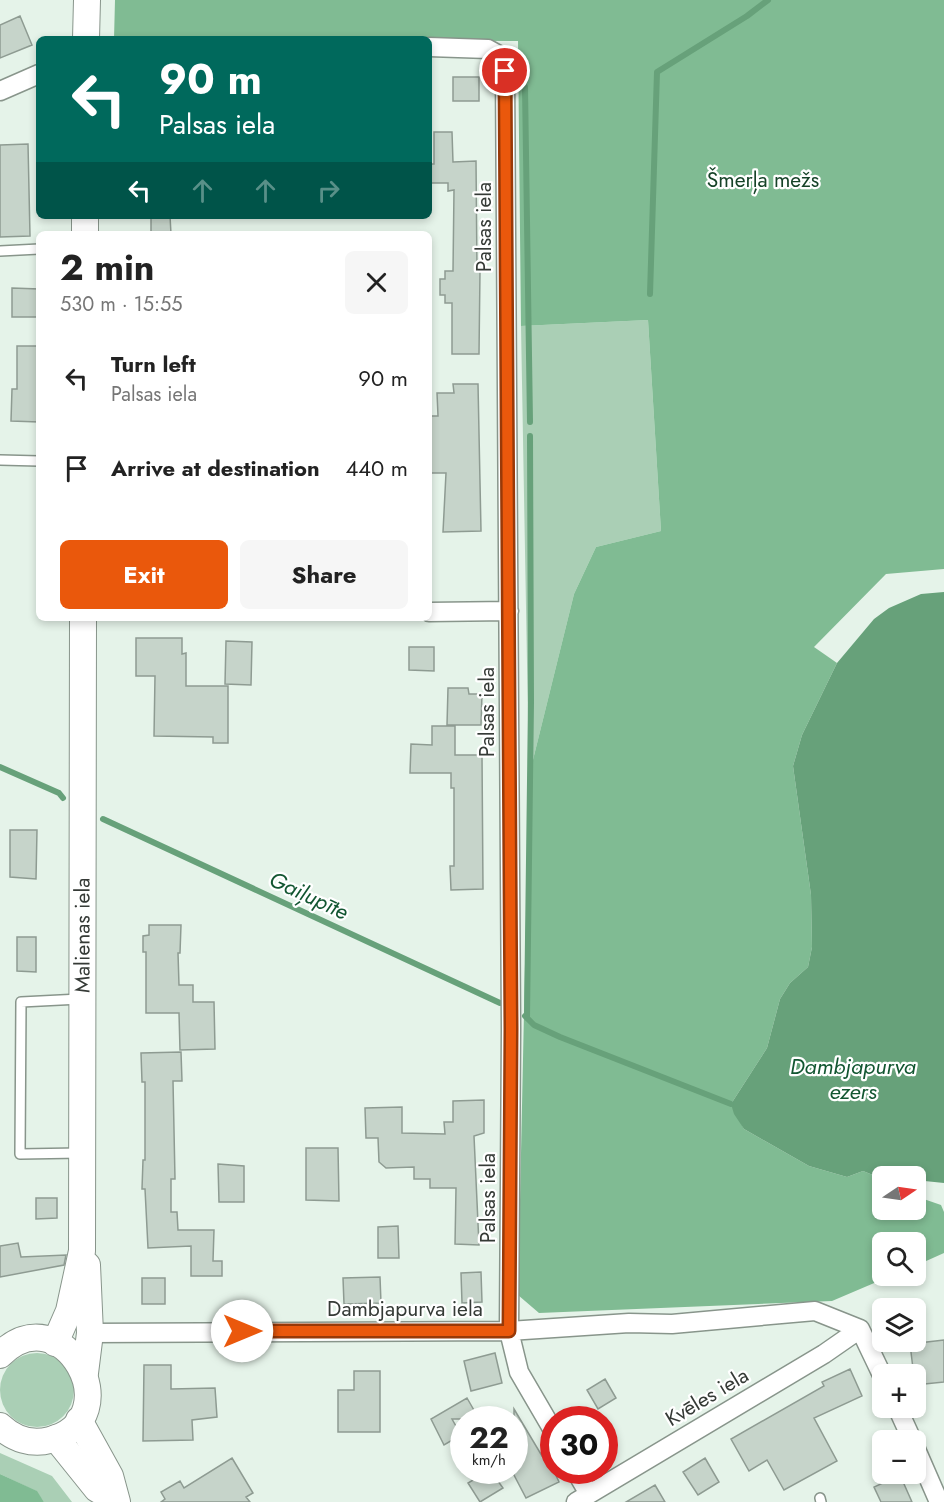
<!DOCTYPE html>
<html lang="en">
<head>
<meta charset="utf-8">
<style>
	:root { --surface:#fff; --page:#f6f6f6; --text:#222; --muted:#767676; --accent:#ea580c }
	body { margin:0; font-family:Jost,sans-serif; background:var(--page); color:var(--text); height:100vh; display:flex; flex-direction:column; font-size:22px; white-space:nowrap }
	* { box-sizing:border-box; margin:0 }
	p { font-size:20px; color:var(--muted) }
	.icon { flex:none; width:33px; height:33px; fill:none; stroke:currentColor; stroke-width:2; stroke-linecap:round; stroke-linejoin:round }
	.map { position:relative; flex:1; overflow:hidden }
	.drawer { position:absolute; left:36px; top:231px; width:396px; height:390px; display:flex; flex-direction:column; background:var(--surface); border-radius:9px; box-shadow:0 3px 9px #0003 }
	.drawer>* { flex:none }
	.hud { position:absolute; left:36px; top:36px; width:396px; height:183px; border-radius:9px; box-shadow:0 3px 9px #0003; background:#00695c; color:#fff; overflow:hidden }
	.needle { width:39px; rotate:77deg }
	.tools { position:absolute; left:872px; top:1166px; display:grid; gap:12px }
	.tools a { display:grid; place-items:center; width:54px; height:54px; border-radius:9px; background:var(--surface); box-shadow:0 3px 9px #0003; font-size:30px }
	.speed { position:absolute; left:450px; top:1406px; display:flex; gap:12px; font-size:30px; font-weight:700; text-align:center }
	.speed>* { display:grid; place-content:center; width:78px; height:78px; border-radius:50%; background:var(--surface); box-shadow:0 3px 9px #0003; line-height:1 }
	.speed small { font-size:15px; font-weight:400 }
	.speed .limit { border:9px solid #d22; background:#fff; color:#111 }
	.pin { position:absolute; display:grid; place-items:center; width:51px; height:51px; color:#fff; margin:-26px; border:3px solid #fff; border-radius:50%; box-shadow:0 2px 6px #0007 }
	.me { position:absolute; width:66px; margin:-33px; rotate:90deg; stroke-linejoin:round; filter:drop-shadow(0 0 4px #0008) }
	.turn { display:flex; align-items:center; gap:21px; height:126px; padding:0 24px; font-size:27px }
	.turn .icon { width:78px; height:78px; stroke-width:2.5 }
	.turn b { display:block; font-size:42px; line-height:51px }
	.lanes { display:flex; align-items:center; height:57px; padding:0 24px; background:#0003; justify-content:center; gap:30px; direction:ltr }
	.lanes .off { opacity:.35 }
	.round { display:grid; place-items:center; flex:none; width:63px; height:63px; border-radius:9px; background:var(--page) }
	.head { display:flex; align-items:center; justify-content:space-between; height:102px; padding:0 24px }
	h1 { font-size:36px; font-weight:700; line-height:45px }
	.cta { display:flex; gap:12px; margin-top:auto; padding:12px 24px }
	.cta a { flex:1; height:69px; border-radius:9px; background:var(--accent); color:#fff; font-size:24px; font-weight:700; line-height:69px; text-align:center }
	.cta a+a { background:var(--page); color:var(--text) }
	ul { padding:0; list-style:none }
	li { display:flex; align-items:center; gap:18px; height:90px; padding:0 24px }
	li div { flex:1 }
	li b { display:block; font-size:22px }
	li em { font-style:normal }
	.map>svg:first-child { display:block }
	.green { fill:#aacfb5 }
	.forest { fill:#80bb93 }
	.water { fill:#67a17a }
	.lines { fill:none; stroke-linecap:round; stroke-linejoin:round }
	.stream { stroke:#67a17a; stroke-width:6 }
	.building { fill:#c6d4ca; stroke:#8e9b92; stroke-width:1.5 }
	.lane-casing { stroke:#88958b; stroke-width:12 }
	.street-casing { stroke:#88958b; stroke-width:21 }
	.secondary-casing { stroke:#88958b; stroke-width:28 }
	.lane { stroke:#fff; stroke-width:9 }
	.street { stroke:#fff; stroke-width:18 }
	.secondary { stroke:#fff; stroke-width:26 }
	.route-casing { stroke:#983908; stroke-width:15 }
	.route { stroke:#ea580c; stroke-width:10 }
	.labels { text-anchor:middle; stroke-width:4.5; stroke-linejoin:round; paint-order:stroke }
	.park-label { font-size:21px; fill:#164328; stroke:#fff }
	.street-label { font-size:21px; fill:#353a36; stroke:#fff }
	.water-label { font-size:22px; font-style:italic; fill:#125631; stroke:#fff }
</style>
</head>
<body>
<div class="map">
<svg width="944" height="1502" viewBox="0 0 944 1502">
	<rect width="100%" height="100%" fill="#e5f3e9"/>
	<path class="green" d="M648 320 661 531 596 547 574 594 529 776 521 326Z
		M0 1390a37 37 0 1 1 74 0a37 37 0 1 1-74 0Z
		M0 1453 52 1476 72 1502H44L36 1491 0 1474Z"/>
	<path class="forest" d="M115 0H944V569L886 574 814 647 837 663 802 735 793 766 811 895 812 947 808 967 790 983 780 999 767 1048 731 1104 744 1129 809 1166 847 1177 863 1171 873 1175 882 1187V1209H915V1196L941 1205 944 1212V1253L915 1266V1242H882V1275H893L832 1301 539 1313 518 1295 529 776 574 594 596 547 661 531 648 320 521 326 518 41 114 39Z
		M0 1474 37 1491 44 1502H0Z"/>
	<path class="water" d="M944 592V1183L915 1180V1176H882V1187L873 1175 863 1171 847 1177 809 1166 744 1129 734 1114 731 1104 767 1048 780 999 790 983 808 967 812 947 811 895 793 766 802 735 837 663 874 619 889 608 921 594Z"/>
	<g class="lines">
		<path class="stream" d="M525 87 530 422
			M650 294 657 72 747 16 768 0
			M0 767 59 793 63 798
			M103 819 500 1003
			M525 1016 534 1025 560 1037 731 1104
			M527 1018 531 702 530 436"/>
	</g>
	<path class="building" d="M20 16 32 45 0 58V25Z
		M453 77H479V101H453Z
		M434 132H452L453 162 476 161 477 271H480L479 354H452V303H445V295H440V279H445V271H453L454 190 448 191V183H429V164H434Z
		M28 144 30 236 0 237V145Z
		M151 216H170L171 234H151Z
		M12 288 39 289V317H12Z
		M17 346H39V422L11 421 12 389H17Z
		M453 384H478L481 531 443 532 446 473H429V416H438L437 393H454Z
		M136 638H182V654L186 653V686H228V743H213V737L154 736 155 676H136Z
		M226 641 252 642 251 685 225 684Z
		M409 647H434V671L409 670Z
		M448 688H468L469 694H482L481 725H447Z
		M432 726H455V755H482L483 889 451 890 450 866H454V788H451V773H410L411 744 432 745Z
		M10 830H37L36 879 10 877Z
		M149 925H181L180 953H178L179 985H193V1002H214L215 1049 180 1050 179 1013H146V952H143V936L149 935Z
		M17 937H36V972L17 971Z
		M181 1052 182 1081H173L175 1179H171V1212H177L178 1230H214L213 1261H222V1276H191V1246L148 1248 145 1189H142L143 1160H145V1082H142L141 1053Z
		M484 1100V1133L474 1136 479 1245 455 1244 456 1188H430V1179H414V1167L386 1168 379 1162 378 1138H366L365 1108 402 1107V1133L445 1134 444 1122H453V1101Z
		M306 1148H338L339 1201 306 1200Z
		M218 1164 244 1166V1202H219Z
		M36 1198H57V1218L36 1219Z
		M398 1226 399 1258H378V1227Z
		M18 1243 21 1257 66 1255 64 1265 0 1277V1246Z
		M481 1272 482 1302 462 1303 461 1273Z
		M380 1277 381 1303 344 1304 343 1278Z
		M142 1278H165V1304H142Z
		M944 1340V1382L915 1385 910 1344Z
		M495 1353 502 1383 471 1391 464 1361Z
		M144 1365H171V1389L215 1388 217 1417 192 1420 193 1440 143 1441Z
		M850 1369 862 1396 814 1418 837 1461 784 1490 767 1460 749 1471 731 1439 824 1386 822 1382Z
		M354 1371H380V1432H338V1390H354Z
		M605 1379 616 1398 598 1409 587 1390Z
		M467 1398 479 1419H452L461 1435 444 1445 431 1419Z
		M514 1409 542 1456 546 1454 559 1482 526 1498 514 1475Z
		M232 1458 253 1493 246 1497 250 1502H161L165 1499 161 1492 180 1481 184 1488Z
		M705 1458 719 1482 698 1495 683 1472Z
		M490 1470 503 1488 480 1502 468 1483Z
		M900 1475 912 1502H881L874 1487Z
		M655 1485 665 1502H626Z"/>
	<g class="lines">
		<defs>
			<path id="lane" d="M0 251 39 249
				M0 460 39 461
				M80 999 21 1002 20 1154 80 1153
				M820 1498 821 1502"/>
			<path id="street" d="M429 47 488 49 497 54 505 71 511 1029 509 1331 519 1372 554 1432
				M0 91 39 74
				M429 612 509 611
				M860 1329 882 1375
				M90 1333 509 1331 629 1323 672 1324 815 1311 860 1329
				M897 1407 912 1440
				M915 1447 939 1502
				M575 1470 589 1494
				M576 1502 824 1354 860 1329"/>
			<g id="secondary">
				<path d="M86 39 87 0"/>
				<path d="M85 234V216"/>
				<path id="s1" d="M55 1343 69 1311 82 1251 83 618"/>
				<path d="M0 1355C62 1292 133 1418 50 1440 32 1445 14 1439 0 1426"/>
				<path d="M85 1373 90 1333 87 1265"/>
				<path d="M79 1420 110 1476 117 1502"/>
				<path d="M56 1438 97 1489 115 1499"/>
			</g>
		</defs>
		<use href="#lane" class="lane-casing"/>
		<use href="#street" class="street-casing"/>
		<use href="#secondary" class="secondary-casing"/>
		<use href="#lane" class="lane"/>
		<use href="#street" class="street"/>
		<use href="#secondary" class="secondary"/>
	</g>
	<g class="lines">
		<defs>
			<path id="route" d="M242 1331H509L511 1029 505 71"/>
		</defs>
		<use href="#route" class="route-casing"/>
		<use href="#route" class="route"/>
	</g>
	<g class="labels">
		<g class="park-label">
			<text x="763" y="187">Šmerļa mežs</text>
		</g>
		<g class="street-label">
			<text transform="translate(484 227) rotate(-90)" y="7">Palsas iela</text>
			<text transform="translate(487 712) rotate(-90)" y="7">Palsas iela</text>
			<text dy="7" stroke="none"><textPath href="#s1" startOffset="412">Malienas iela</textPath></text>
			<text transform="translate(488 1198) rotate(-90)" y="7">Palsas iela</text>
			<text x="405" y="1316">Dambjapurva iela</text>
			<text transform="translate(707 1397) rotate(-31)" y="7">Kvēles iela</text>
		</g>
		<g class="water-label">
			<text transform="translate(309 895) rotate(25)" y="8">Gaiļupīte</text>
			<text x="853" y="1074">Dambjapurva<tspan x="853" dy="25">ezers</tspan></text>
		</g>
	</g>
</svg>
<div class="tools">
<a><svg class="needle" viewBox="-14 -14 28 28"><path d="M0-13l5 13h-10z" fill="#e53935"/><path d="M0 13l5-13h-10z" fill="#767676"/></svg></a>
<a><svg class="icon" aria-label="search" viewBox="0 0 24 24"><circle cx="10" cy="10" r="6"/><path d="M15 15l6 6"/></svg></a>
<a><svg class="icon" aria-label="layers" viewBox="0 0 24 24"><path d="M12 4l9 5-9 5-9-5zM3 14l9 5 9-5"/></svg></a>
<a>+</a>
<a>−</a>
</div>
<div class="speed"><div>22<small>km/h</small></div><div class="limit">30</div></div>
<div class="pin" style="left:505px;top:71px;background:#d93025"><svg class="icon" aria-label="arrive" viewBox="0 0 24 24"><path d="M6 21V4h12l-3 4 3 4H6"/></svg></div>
<svg class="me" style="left:242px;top:1331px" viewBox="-20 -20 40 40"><circle r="19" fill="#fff"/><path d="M0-13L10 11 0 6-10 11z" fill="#ea580c"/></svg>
<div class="hud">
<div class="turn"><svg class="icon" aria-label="left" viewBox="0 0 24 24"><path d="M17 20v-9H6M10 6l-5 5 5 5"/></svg><div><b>90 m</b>Palsas iela</div></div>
<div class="lanes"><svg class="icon" aria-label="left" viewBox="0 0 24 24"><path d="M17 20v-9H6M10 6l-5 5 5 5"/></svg><svg class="icon off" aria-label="ahead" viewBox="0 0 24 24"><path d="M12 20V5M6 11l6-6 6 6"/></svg><svg class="icon off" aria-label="ahead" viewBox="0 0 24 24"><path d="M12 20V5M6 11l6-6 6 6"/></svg><svg class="icon off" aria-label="right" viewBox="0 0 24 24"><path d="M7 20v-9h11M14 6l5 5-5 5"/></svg></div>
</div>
<section class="drawer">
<div class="head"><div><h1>2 min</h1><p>530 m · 15:55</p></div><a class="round"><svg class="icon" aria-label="close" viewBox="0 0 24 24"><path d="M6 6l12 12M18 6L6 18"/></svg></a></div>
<ul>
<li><svg class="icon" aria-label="left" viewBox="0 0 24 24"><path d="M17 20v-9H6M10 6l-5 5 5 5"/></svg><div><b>Turn left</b><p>Palsas iela</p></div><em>90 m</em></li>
<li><svg class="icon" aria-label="arrive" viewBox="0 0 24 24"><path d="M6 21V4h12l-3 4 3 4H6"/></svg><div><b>Arrive at destination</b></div><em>440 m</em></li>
</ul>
<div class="cta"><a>Exit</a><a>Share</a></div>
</section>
</div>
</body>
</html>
